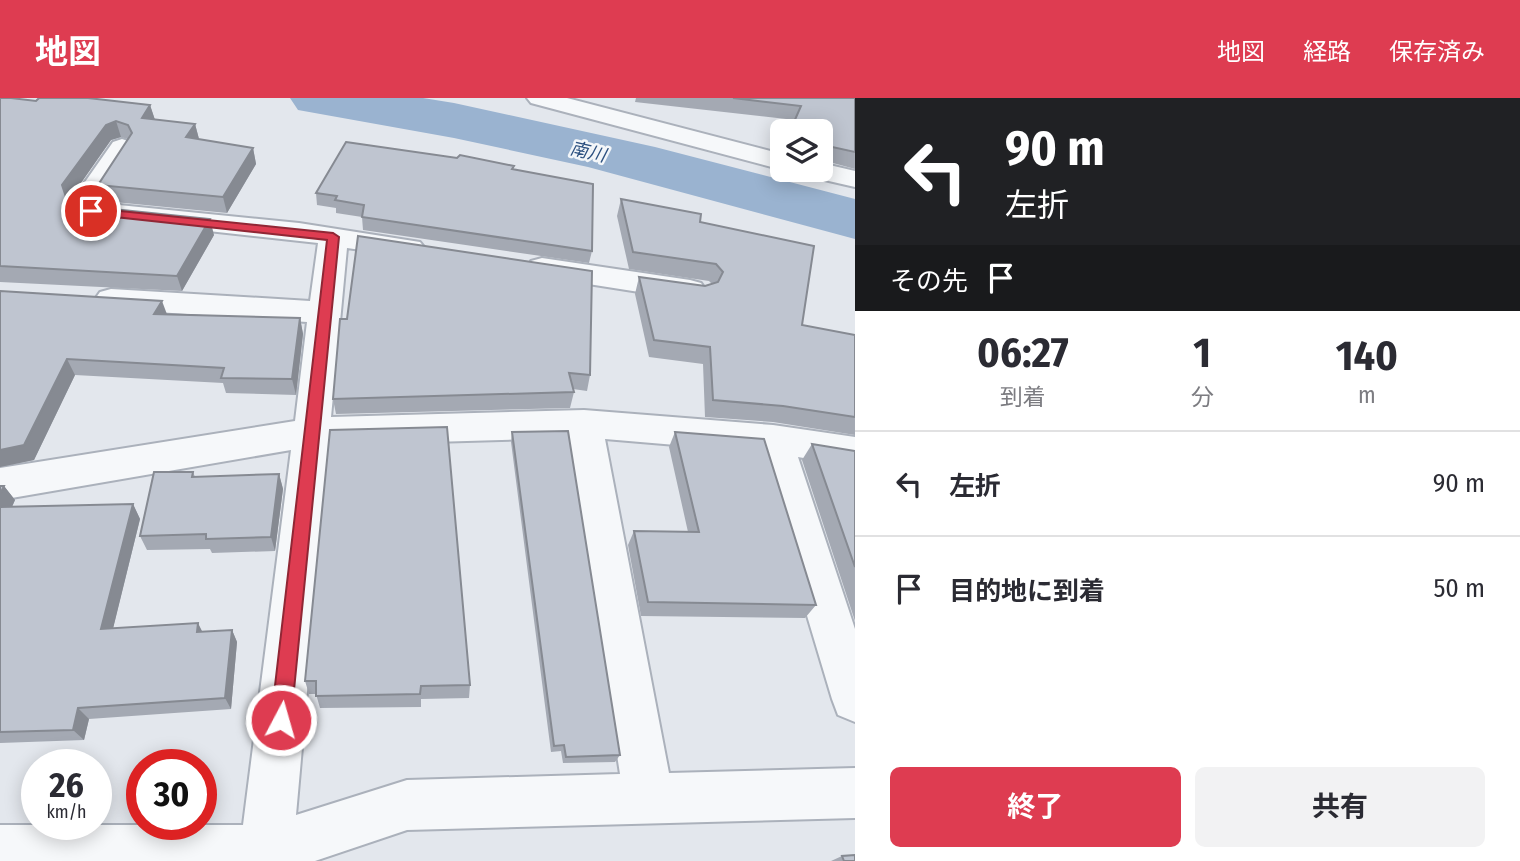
<!DOCTYPE html>
<html lang="ja">
<head>
<meta charset="utf-8">
<style>
	:root { --surface:#fff; --page:#f2f2f3; --text:#2b2b33; --muted:#7c7c81; --line:#e1e1e2; --accent:#de3c51 }
	body { margin:0; font-family:"Fira Sans Condensed","Noto Sans JP",sans-serif; background:var(--page); color:var(--text); height:100vh; display:flex; flex-direction:column; font-size:26px; white-space:nowrap }
	* { box-sizing:border-box; margin:0 }
	p { font-size:23px; color:var(--muted) }
	.icon { flex:none; width:38px; height:38px; fill:none; stroke:currentColor; stroke-width:2; stroke-linecap:round; stroke-linejoin:round }
	.map { position:relative; flex:1; overflow:hidden }
	.side { display:flex; flex-direction:column; background:var(--surface); width:665px }
	.side>* { flex:none }
	.guide { background:#202124; color:#fff; overflow:hidden }
	.buttons { position:absolute; left:770px; top:21px; display:grid; gap:14px }
	.buttons a { display:grid; place-items:center; width:63px; height:63px; border-radius:10px; background:var(--surface); box-shadow:0 4px 18px #0003; font-size:35px }
	.speed { position:absolute; left:21px; top:651px; display:flex; gap:14px; font-size:35px; font-weight:700; text-align:center }
	.speed>* { display:grid; place-content:center; width:91px; height:91px; border-radius:50%; background:var(--surface); box-shadow:0 4px 18px #0003; line-height:1 }
	.speed small { font-size:18px; font-weight:400 }
	.speed .limit { border:10px solid #d22; background:#fff; color:#111 }
	.pin { position:absolute; display:grid; place-items:center; width:60px; height:60px; color:#fff; margin:-30px; border:4px solid #fff; border-radius:50%; box-shadow:0 2px 7px #0007 }
	.me { position:absolute; width:77px; margin:-38px; rotate:6deg; stroke-linejoin:round; filter:drop-shadow(0 0 5px #0008) }
	.turn { display:flex; align-items:center; gap:24px; height:147px; padding:0 35px; font-size:32px }
	.turn .icon { width:91px; height:91px; stroke-width:2.5 }
	.turn b { display:block; font-size:49px; line-height:60px }
	.then { display:flex; align-items:center; height:66px; padding:0 35px; background:#0003; gap:14px; font-size:26px }
	.eta { display:flex; justify-content:space-evenly; align-items:center; height:119px; text-align:center }
	.eta b { font-size:42px; font-weight:700; line-height:49px }
	.cta { display:flex; gap:14px; margin-top:auto; padding:14px 35px }
	.cta a { flex:1; height:80px; border-radius:10px; background:var(--accent); color:#fff; font-size:28px; font-weight:700; line-height:80px; text-align:center }
	.cta a+a { background:var(--page); color:var(--text) }
	ul { padding:0; list-style:none }
	li { display:flex; align-items:center; gap:21px; height:105px; padding:0 35px; border-top:2px solid var(--line) }
	li div { flex:1 }
	li b { display:block; font-size:26px }
	li em { font-style:normal }
	header { display:flex; align-items:center; gap:42px; box-sizing:border-box; height:98px; padding:0 35px; background:var(--accent); color:#fff }
	header strong { font-size:33px }
	nav { display:flex; gap:38px; margin-inline-start:auto; font-size:24px }
	main { display:flex; flex:1; min-height:0 }
	.map>svg:first-child { display:block }
	.lines { fill:none; stroke-linecap:round; stroke-linejoin:round }
	.river { fill:#9ab3d0; fill-rule:evenodd }
	.street-casing { stroke:#abb1bb; stroke-width:4 }
	.street { fill:#f6f8fa; fill-rule:evenodd }
	.wall { fill:#a4a9b3 }
	.shaded-wall { fill:#868a92 }
	.building { fill:#bfc5d0; stroke:#868a92; stroke-width:2 }
	.route { fill:#de3c51; stroke:#902735; stroke-width:2 }
	.labels { text-anchor:middle; stroke-width:5; stroke-linejoin:round; paint-order:stroke }
	.far-water-label { font-size:18px; font-style:italic; fill:#2d5180; stroke:#f3f6f9 }
</style>
</head>
<body>
<header>
<strong>地図</strong>
<nav><a>地図</a><a>経路</a><a>保存済み</a></nav>
</header>
<main>
<div class="map">
<svg width="855" height="763" viewBox="0 0 855 763">
	<rect width="100%" height="100%" fill="#e3e7ed"/>
	<g class="lines">
		<path class="river" d="M290 0H423L454 5 655 49 855 101V141L588 69 454 40 298 12Z"/>
		<defs>
			<path id="street" d="M527 0H567L782 56 783 72 531 5Z
				M122 41 131 44 135 49 99 105 299 125 420 144 425 150 420 156 410 159 347 150 331 319 584 312 773 327 855 339V369L798 359 855 531V624L838 617 832 601 758 354 605 341 669 675 855 670V720L407 732 315 763H0V727H243L291 352 0 402V370L295 323 307 224 111 211 100 208 95 201 100 194 111 191 310 203 318 145 81 119 71 109V104L113 44ZM568 340 620 676 407 682 296 717 329 347Z
				M821 65 855 73V89L807 78 803 72H821Z
				M542 160 690 182 701 185 706 192 701 199 690 202 531 177 527 170 531 163Z"/>
		</defs>
		<use href="#street" class="street-casing"/>
		<use href="#street" class="street"/>
	</g>
	<path class="wall" d="M0 0 36 3 150 7 155 22 195 26 199 41 253 50 256 66 227 115 104 103 98 87 128 41 121 39 111 42 69 102 84 108 214 137 182 193 0 184Z
		M636 0H855V71L822 62 821 63V33L795 22 635 4Z
		M514 68 513 72 592 153 589 165 363 132 362 119 336 115V110L317 107 316 95Z
		M621 101 700 124 802 227 855 237V337L773 324 705 319 703 266 649 259 635 196 639 179 705 188 712 186 709 183 629 171 617 118Z
		M0 193 167 217 300 220 303 236 296 297 226 295 223 285 75 277 34 362 0 369Z
		M340 221 590 277 587 293 573 291 574 294 570 310 336 316 333 301Z
		M512 334 620 657 615 664 563 665 561 653 551 654 511 344Z
		M675 334 816 507 805 520 641 518 628 447 634 433 688 434 669 349Z
		M812 346 855 353V523L802 362Z
		M193 374 195 379 279 376 283 391 275 453 212 455 210 451 147 452 140 438Z
		M0 388H4L15 402 12 409 133 406 140 421 113 530 203 534 232 532 237 544 231 611 89 621 84 642 0 645Z
		M305 583 470 587 469 600 421 601V609L320 610 316 596H309Z
		M842 758 855 763H831Z"/>
	<path class="shaded-wall" d="M150 7 155 22 142 20Z
		M116 23 121 39 111 42 69 102H67L62 87 106 27Z
		M195 26 199 41 186 39Z
		M828 48 822 62 821 63V60L825 51Z
		M253 50 256 66 227 115 223 99Z
		M210 121 214 137 182 193 177 178Z
		M162 203 168 219 154 216Z
		M300 220 303 236 296 297 292 281Z
		M67 261 75 277 34 362 0 369V352Z
		M279 376 283 391 275 453 271 439Z
		M4 388 15 402 5 424 0 418V396Z
		M133 406 140 421 110 543 101 531Z
		M198 525 204 537 197 534Z
		M232 532 237 544 231 611 225 600Z
		M78 610 89 621 84 642 73 632Z"/>
	<path class="building" d="M0 0H11L36 3 39 0H88L150 7 142 20 195 26 186 39 253 50 223 99 98 87 132 35 128 27 116 23 106 27 62 87 67 102 84 108 210 121 177 178 0 168Z
		M733 0H855V54L828 48 825 51 821 50V33H790L801 8Z
		M346 44 457 60 460 57 514 68 512 71 593 86 592 153 362 119 364 107 335 102 337 98 316 95Z
		M621 101 701 116 700 124 814 148 802 227 855 237V319L783 308 713 302 710 249 654 242 639 179 705 188 718 184 723 174 716 166 633 154Z
		M358 138 592 173 590 277 569 275 574 294 333 301 340 221H347Z
		M0 193 162 203 154 216 300 220 292 281 221 280 224 270 67 261 24 347 0 352Z
		M447 329 470 587 421 588 420 596 316 598V583H305L330 332Z
		M568 333 620 657 566 659 564 647 554 648 512 334Z
		M675 334 764 341 816 507 648 504 634 433 699 434Z
		M812 346 855 353V469Z
		M154 374H193L192 379 279 376 271 439 206 441V436L140 438Z
		M0 388H4L0 396Z
		M133 406 101 531 198 525 197 534 232 532 225 600 78 610 73 632 0 634V409Z
		M855 757V763H844L842 758Z"/>
	<path class="route" d="M91 110 333 135 339 139 291 622 288 629 281 632 274 629 271 622 327 142 87 116 85 113Z"/>
	<g class="labels">
		<g class="far-water-label">
			<text transform="translate(588 54) rotate(13)" y="6">南川</text>
		</g>
	</g>
</svg>
<div class="buttons">
<a><svg class="icon" aria-label="layers" viewBox="0 0 24 24"><path d="M12 4l9 5-9 5-9-5zM3 14l9 5 9-5"/></svg></a>
</div>
<div class="speed"><div>26<small>km/h</small></div><div class="limit">30</div></div>
<div class="pin" style="left:91px;top:113px;background:#d93025"><svg class="icon" aria-label="arrive" viewBox="0 0 24 24"><path d="M6 21V4h12l-3 4 3 4H6"/></svg></div>
<svg class="me" style="left:281px;top:622px" viewBox="-20 -20 40 40"><circle r="17" fill="#de3c51" stroke="#fff" stroke-width="3"/><path d="M0-11L8 9 0 5-8 9z" fill="#fff"/></svg>
</div>
<section class="side">
<div class="guide">
<div class="turn"><svg class="icon" aria-label="left" viewBox="0 0 24 24"><path d="M17 20v-9H6M10 6l-5 5 5 5"/></svg><div><b>90 m</b>左折</div></div>
<div class="then">その先<svg class="icon" aria-label="arrive" viewBox="0 0 24 24"><path d="M6 21V4h12l-3 4 3 4H6"/></svg></div>
</div>
<div class="eta">
<div><b>06:27</b><p>到着</p></div>
<div><b>1</b><p>分</p></div>
<div><b>140</b><p>m</p></div>
</div>
<ul>
<li><svg class="icon" aria-label="left" viewBox="0 0 24 24"><path d="M17 20v-9H6M10 6l-5 5 5 5"/></svg><div><b>左折</b></div><em>90 m</em></li>
<li><svg class="icon" aria-label="arrive" viewBox="0 0 24 24"><path d="M6 21V4h12l-3 4 3 4H6"/></svg><div><b>目的地に到着</b></div><em>50 m</em></li>
</ul>
<div class="cta"><a>終了</a><a>共有</a></div>
</section>
</main>
</body>
</html>
